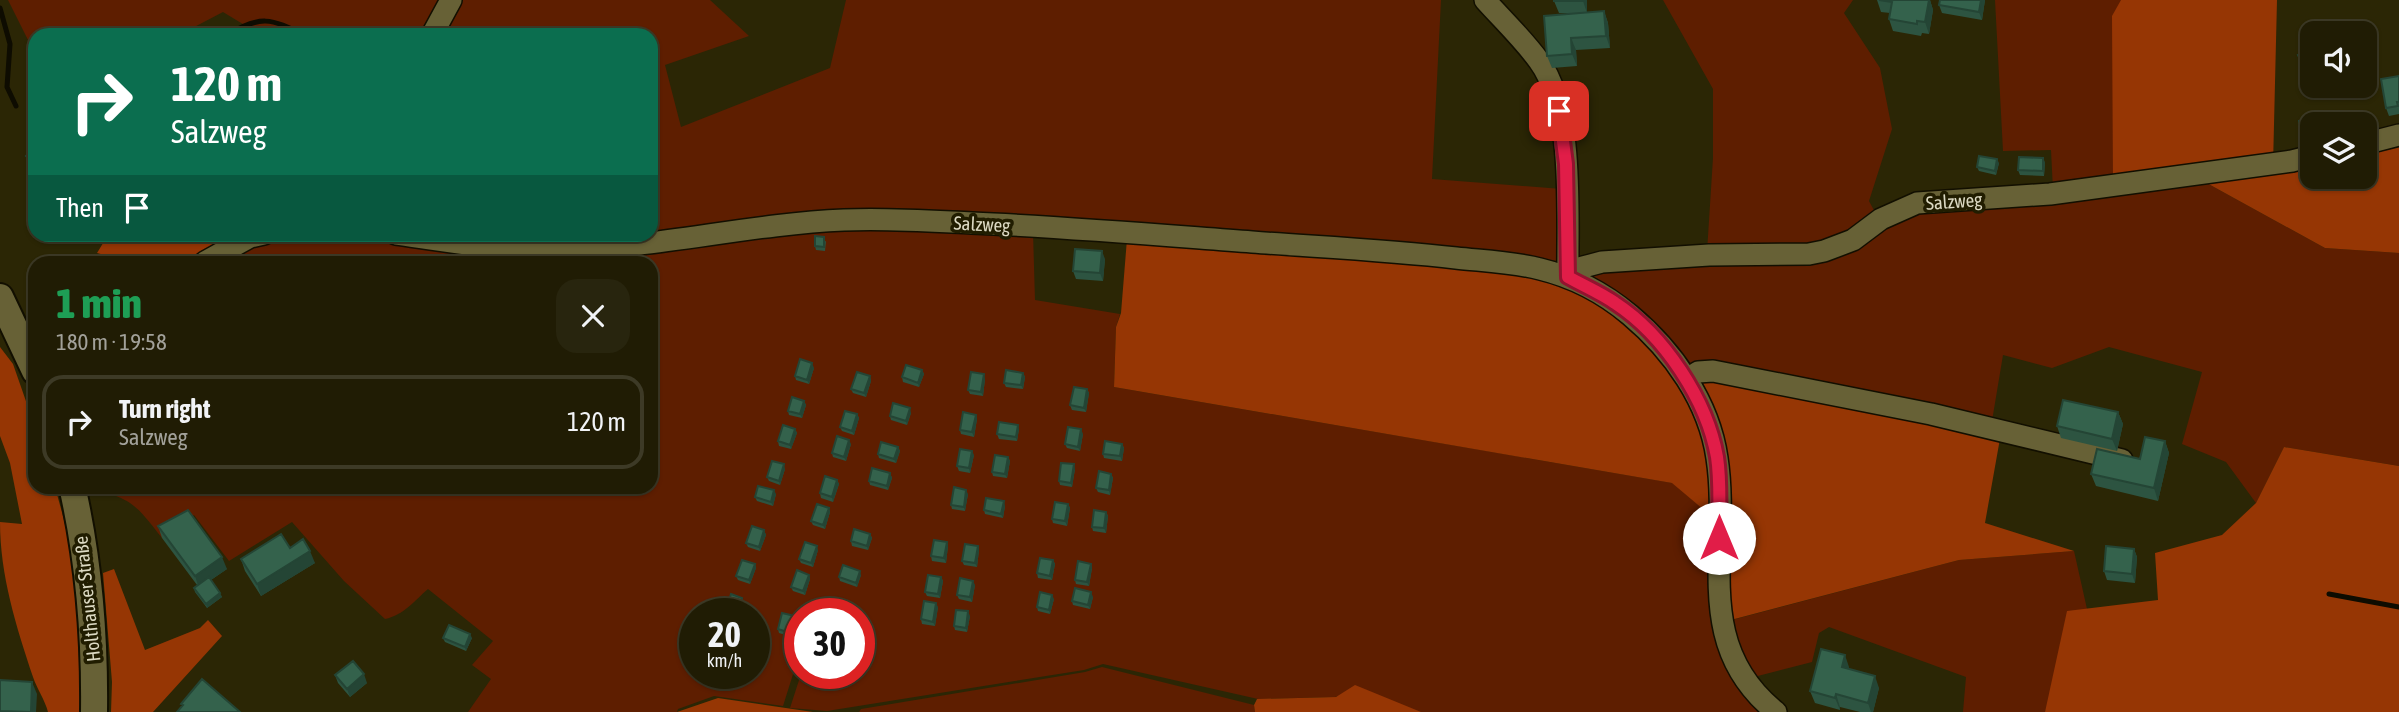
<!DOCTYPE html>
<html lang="en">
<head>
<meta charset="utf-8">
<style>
	:root { --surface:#201c04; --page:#28250e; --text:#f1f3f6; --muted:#a2a19a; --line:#3d3a26 }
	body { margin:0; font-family:"Asap Condensed",sans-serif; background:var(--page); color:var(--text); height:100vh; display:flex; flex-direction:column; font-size:26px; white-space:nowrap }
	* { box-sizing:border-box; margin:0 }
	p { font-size:23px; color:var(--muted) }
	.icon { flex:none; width:38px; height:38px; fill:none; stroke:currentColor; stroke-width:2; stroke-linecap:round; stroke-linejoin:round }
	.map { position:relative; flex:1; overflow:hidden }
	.side { position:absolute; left:28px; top:256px; width:630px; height:238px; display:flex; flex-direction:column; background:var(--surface); border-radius:21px; box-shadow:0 2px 5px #0004,0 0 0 2px var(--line) }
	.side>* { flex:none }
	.top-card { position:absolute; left:28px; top:28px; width:630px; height:214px; border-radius:21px; box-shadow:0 2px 5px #0004,0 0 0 2px var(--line); background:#0b6e4f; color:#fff; overflow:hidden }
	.fabs { position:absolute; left:2300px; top:21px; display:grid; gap:14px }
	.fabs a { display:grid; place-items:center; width:77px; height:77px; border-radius:14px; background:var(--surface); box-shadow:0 2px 5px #0004,0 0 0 2px var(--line); font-size:35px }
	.speed { position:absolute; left:679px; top:598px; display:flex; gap:14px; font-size:35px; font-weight:700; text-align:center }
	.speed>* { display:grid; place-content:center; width:91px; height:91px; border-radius:50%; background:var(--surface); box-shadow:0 2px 5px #0004,0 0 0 2px var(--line); line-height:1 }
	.speed small { font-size:18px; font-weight:400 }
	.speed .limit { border:10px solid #d22; background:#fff; color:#111 }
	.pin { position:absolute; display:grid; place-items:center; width:60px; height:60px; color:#fff; margin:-30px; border-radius:14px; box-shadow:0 4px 10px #0006 }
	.me { position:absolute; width:77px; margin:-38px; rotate:0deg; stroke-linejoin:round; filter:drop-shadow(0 0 5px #0008) }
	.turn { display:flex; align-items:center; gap:24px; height:147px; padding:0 28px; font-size:32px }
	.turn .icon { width:91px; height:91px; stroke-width:2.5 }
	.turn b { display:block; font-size:49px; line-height:60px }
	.then { display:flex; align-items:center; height:66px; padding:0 28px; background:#0003; gap:14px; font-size:26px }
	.round { display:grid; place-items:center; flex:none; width:74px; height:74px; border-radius:21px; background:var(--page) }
	.overview { display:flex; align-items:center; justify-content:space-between; height:119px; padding:0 28px }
	h1 { font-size:42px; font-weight:800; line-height:52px; color:#1e9e55 }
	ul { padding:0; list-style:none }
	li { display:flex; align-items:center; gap:21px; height:94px; margin:0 14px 10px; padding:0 14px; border:4px solid var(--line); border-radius:21px }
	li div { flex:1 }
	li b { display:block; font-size:26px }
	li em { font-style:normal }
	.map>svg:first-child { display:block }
	.green { fill:#5e1e00; fill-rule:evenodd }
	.forest { fill:#963604 }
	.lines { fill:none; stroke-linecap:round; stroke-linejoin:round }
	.stream { stroke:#0e0c01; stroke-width:5 }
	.minor-casing { stroke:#120f00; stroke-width:24 }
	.tertiary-casing { stroke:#120f00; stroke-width:30 }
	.minor { stroke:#676136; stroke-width:21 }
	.tertiary { stroke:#676136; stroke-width:26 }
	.wall { fill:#2d5441 }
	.shaded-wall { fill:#244535 }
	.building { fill:#34624c; stroke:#244535; stroke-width:2 }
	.route-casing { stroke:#92132f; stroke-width:18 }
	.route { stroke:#e11d48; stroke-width:12 }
	.labels { text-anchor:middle; stroke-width:7; stroke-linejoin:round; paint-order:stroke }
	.street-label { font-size:19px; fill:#dcd9c2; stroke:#211d00 }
</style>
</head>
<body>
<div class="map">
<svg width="2399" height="712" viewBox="0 0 2399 712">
	<rect width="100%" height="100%" fill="#2b2605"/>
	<path class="green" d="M8 0H447L429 35H261L223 12 179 35H35V128L30 125V44Z
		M455 0H710L749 36 665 65 681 127 830 68 846 0H1441L1432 179 1562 189 1559 261 1355 240 1038 220 651 234V35H438Z
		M1663 0H1853L1844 13 1880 68 1892 129 1869 201 1878 218 1838 244 1707 252 1713 158V89Z
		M1995 0H2121L2113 183 2053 190 2051 150 2003 151Z
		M2194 176 2325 248 2399 253V466L2284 447 2256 503 2222 535 2256 503 2226 462 2182 444 2202 372 2109 347 2052 368 2003 355 1991 427 1680 363 1582 274 1598 270 1810 256 1919 206Z
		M850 225 1033 232 1035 300 1120 314 1116 327 1114 387 1673 483 1709 514V601L1720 646 1762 712H1418L1356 692 1335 697 1258 699 1103 664 1084 670 827 711 790 708 801 674H859V614H800V652L783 706 714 696 678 709 677 712H468L491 679 472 665 493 641 428 589C414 601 404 615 385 619L344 581 292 522 229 561 194 515 162 538C134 502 131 498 86 488L651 486V262H216L256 244 315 237 372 241 502 254ZM695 614H754V674H695Z
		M447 235H647L560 242Z
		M2074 551 2087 609 2045 712H1963L1966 677 1829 627 1819 633 1812 662 1750 678 1728 621 1959 560Z
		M1102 667 1254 705 1255 712H859L861 709 1085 672Z"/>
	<path class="forest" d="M2121 0H2277L2273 166 2312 158V177H2364V146L2399 138V253L2325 248 2194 176 2113 183 2112 16Z
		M108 235H220L219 240 190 262H177L175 255C145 269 127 261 97 253Z
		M1127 239 1570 277 1643 334 1681 385 1711 372 2001 433 1985 523 2074 551 1959 560 1727 621 1723 526 1672 483 1114 387 1116 327 1121 313Z
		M0 347 13 364 35 427V486L55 487C59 502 64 518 67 534 79 592 79 653 80 712H48C45 700 37 689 33 677 16 626 0 575 0 522L22 524 10 463 0 436Z
		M2284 447 2399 466V712H2045L2067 611 2158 600 2155 553 2222 535 2256 503Z
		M114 569 145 650 200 628 208 620 222 636 153 712H111L112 682 103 573Z
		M1355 685 1421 712H1255L1254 705 1257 699 1336 697Z
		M718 698 813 712H677Z"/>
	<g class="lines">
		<path class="stream" d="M0 8 10 44 7 87 16 106
			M227 35C260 15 271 18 304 35
			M331 35H392
			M29 130 35 134
			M2329 594 2399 607"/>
		<defs>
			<path id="minor" d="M1485 0C1503 20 1523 39 1539 61 1575 110 1567 217 1568 277
				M432 35 451 0
				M2364 144 2399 135
				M396 234C452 242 509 252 565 250 659 247 751 224 844 220 887 218 930 221 972 223 1066 227 1159 235 1252 242 1320 247 1388 250 1456 258 1484 261 1513 262 1540 269 1573 277 1605 294 1630 315 1673 351 1709 402 1717 458 1731 550 1690 643 1776 712
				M205 262 250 237 264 234
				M1568 277 1583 267 1602 262 1709 255 1809 254 1824 251 1853 240 1881 219 1917 203 2050 194 2292 161 2312 156
				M1687 379 1698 372 1713 371 1931 414 2122 460"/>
			<path id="tertiary" d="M0 297 35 371
				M72 486C89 561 95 636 94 712"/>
		</defs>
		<use href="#minor" class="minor-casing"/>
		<use href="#tertiary" class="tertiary-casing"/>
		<use href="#minor" class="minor"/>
		<use href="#tertiary" class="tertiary"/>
	</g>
	<path class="wall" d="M1587 0V13L1604 11 1608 23 1610 48 1576 50 1577 66 1552 68 1547 56 1579 13H1559L1554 1Z
		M1877 0H1930L1933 10 1929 34 1922 33 1921 36 1893 31 1889 19 1890 13 1881 12Z
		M1985 0 1982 20 1942 13 1939 5Z
		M2312 49V86H2348L2318 100 2301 63 2298 55Z
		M2399 76V114L2389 116 2386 108Z
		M2315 120 2317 124H2312V138L2302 139 2300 134Z
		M35 149V167L28 160 26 156Z
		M2045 162 2044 176 2020 175 2018 170Z
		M1999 163 1996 175 1979 171 1977 167Z
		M826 241 825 251 816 250 815 246Z
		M1105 259 1103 281 1076 279 1073 271Z
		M814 368 809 384 796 380 795 376Z
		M922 370 924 374 919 387 903 382 902 377Z
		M1023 373 1025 377 1023 389 1006 387 1004 383Z
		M870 376 871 381 866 397 853 393 851 389Z
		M985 379 983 396 970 394 968 390Z
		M1087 389 1089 393 1086 412 1072 410 1070 405Z
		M804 401 806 405 802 418 789 415 788 411Z
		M2118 412 2123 424 2117 451 2061 438 2057 426Z
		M911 413 907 425 891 420 890 416Z
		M857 414 859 418 854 435 842 431 840 427Z
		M976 415 977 419 974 437 961 434 960 430Z
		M795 429 797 433 791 449 779 446 778 441Z
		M1019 429 1017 441 999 439 997 434Z
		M1083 434 1080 451 1067 448 1065 444Z
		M2165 441 2169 453 2158 501 2096 486 2091 474 2140 459Z
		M851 444 846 461 833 457 832 453Z
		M1122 444 1124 448 1122 461 1104 458 1103 454Z
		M898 447 900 451 896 463 879 458 878 454Z
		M974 455 970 473 959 471 957 466Z
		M1008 457 1010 461 1007 478 993 476 992 472Z
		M785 469 780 485 769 481 767 477Z
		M1075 469 1072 487 1060 485 1059 481Z
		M890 473 892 478 888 490 870 485 869 481Z
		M1111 474 1113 478 1110 495 1098 492 1096 488Z
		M837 480 839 484 833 502 821 498 820 493Z
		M776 494 773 506 757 501 755 497Z
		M968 494 965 511 952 509 951 505Z
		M1068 504 1070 508 1067 526 1053 523 1052 519Z
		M1005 506 1003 518 985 514 984 510Z
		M829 508 830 512 825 529 813 525 811 521Z
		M1106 512 1108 516 1106 533 1093 531 1092 527Z
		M158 526 227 569 211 580 222 597 207 608 195 592 194 588 197 585 162 538Z
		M764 530 766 535 760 551 748 547 746 543Z
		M870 534 872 538 868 550 852 546 851 541Z
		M947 542 948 546 946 563 932 561 931 556Z
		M978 546 979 550 977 567 964 565 962 561Z
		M290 548 315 563 261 596 245 571 241 559Z
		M2134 549 2137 557 2135 583 2107 580 2104 571Z
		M818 550 813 567 801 563 799 559Z
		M1053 560 1055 564 1052 580 1038 578 1037 573Z
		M755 564 756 568 750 584 738 580 736 576Z
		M1091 564 1092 568 1089 586 1076 584 1075 580Z
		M809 575 810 579 805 595 793 591 791 587Z
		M861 575 857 587 840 581 839 577Z
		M941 577 943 581 940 598 927 596 925 592Z
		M975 585 972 602 959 599 957 595Z
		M1093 597 1090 609 1073 605 1072 601Z
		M1054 599 1050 614 1038 611 1037 607Z
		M938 607 935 626 922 624 921 619Z
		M970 616 967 632 955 630 954 626Z
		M796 621 792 637 779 633 778 629Z
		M443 638H472L466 651 445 642Z
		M1849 667V669L1879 688 1873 712H1860L1840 707V710L1815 703 1810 691Z
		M335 675 367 683 350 697 338 683Z"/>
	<path class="shaded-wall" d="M1583 0H1587V13L1583 1Z
		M1929 0H1930L1933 10 1929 34 1925 22Z
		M1981 0H1985L1982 20 1979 12Z
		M1604 11 1608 23 1610 48 1606 36Z
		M1571 38 1576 50 1577 66 1572 54Z
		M2043 158 2045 162 2044 176 2043 171Z
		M1997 159 1999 163 1996 175 1995 171Z
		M1102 251 1105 259 1103 281 1100 273Z
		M812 363 814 368 809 384 807 380Z
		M922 370 924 374 919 387 918 383Z
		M1023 373 1025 377 1023 389 1021 385Z
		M984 374 985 379 983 396 981 392Z
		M870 376 871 381 866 397 864 393Z
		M1087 389 1089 393 1086 412 1084 408Z
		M804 401 806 405 802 418 800 414Z
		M910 408 911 413 907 425 906 421Z
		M2118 412 2123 424 2117 451 2112 439Z
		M857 414 859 418 854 435 852 431Z
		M976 415 977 419 974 437 972 432Z
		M1018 425 1019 429 1017 441 1016 437Z
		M795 429 797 433 791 449 790 445Z
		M1081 429 1083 434 1080 451 1078 447Z
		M849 440 851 444 846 461 844 457Z
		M2165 441 2169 453 2158 501 2154 488Z
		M1122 444 1124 448 1122 461 1120 456Z
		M898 447 900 451 896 463 894 459Z
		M972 451 974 455 970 473 969 468Z
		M1008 457 1010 461 1007 478 1005 474Z
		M784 464 785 469 780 485 779 481Z
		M1074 464 1075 469 1072 487 1071 483Z
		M890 473 892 478 888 490 887 486Z
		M1111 474 1113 478 1110 495 1109 490Z
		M837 480 839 484 833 502 832 497Z
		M774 490 776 494 773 506 771 502Z
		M966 490 968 494 965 511 964 507Z
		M1004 501 1005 506 1003 518 1001 514Z
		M1068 504 1070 508 1067 526 1065 521Z
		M829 508 830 512 825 529 823 525Z
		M1106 512 1108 516 1106 533 1104 528Z
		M764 530 766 535 760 551 759 547Z
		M870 534 872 538 868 550 867 546Z
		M947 542 948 546 946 563 944 558Z
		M817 546 818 550 813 567 811 563Z
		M978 546 979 550 977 567 975 563Z
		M2134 549 2137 557 2135 583 2132 574Z
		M310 551 315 563 261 596 257 584Z
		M222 557 227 569 199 588 195 576Z
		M1053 560 1055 564 1052 580 1050 576Z
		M755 564 756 568 750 584 749 580Z
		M1091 564 1092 568 1089 586 1087 582Z
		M860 571 861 575 857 587 856 583Z
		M809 575 810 579 805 595 803 591Z
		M941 577 943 581 940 598 938 594Z
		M973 581 975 585 972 602 970 597Z
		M1091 592 1093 597 1090 609 1088 605Z
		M220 593 222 597 207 608 206 604Z
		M1052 595 1054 599 1050 614 1049 610Z
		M742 598 744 602 740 614H737Z
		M845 602 847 606 844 614H841Z
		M936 603 938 607 935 626 933 622Z
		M968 611 970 616 967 632 966 628Z
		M795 616 796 621 792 637 790 633Z
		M470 634 472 638 466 651 465 647Z
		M1845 655 1849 667 1846 679 1842 667Z
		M364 674 367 683 350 697 347 689Z
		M1875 676 1879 688 1873 712H1871L1868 703Z
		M32 682 37 694 36 712H31Z
		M1836 694 1840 707V710L1835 698Z"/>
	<path class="building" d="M1554 0H1583V1H1554Z
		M1879 0H1929L1925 22 1917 21V24L1889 19 1892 2Z
		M1940 0H1981L1979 12 1939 5Z
		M1604 11 1606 36 1571 38 1572 54 1547 56 1544 16Z
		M2312 49V84L2298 55Z
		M2399 76V102H2397L2398 106 2386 108 2381 79Z
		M2312 86H2328L2315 92Z
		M2315 120 2316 124H2312V133L2300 134 2299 121Z
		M34 148 35 149 34 164 26 156Z
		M1979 156 1997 159 1995 171 1977 167Z
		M2019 157 2043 158V171L2018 170Z
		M815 236 824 237V247L815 246Z
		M1075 249 1102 251 1100 273 1073 271Z
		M800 359 812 363 807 380 795 376Z
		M906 365 922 370 918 383 902 377Z
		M1006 370 1023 373 1021 385 1004 383Z
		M857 372 870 376 864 393 851 389Z
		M971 372 984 374 981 392 968 390Z
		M1074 387 1087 389 1084 408 1070 405Z
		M792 397 804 401 800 414 788 411Z
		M2063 400 2118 412 2112 439 2057 426Z
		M893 403 910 408 906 421 890 416Z
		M845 411 857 414 852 431 840 427Z
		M963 412 976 415 972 432 960 430Z
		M999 422 1018 425 1016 437 997 434Z
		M783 425 795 429 790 445 778 441Z
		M1068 427 1081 429 1078 447 1065 444Z
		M837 436 849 440 844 457 832 453Z
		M2145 437 2165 441 2154 488 2091 474 2097 449 2140 459Z
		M1105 441 1122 444 1120 456 1103 454Z
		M881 442 898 447 894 459 878 454Z
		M960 449 972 451 969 468 957 466Z
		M995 455 1008 457 1005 474 992 472Z
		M772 461 784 464 779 481 767 477Z
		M1061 463 1074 464 1071 483 1059 481Z
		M872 468 890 473 887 486 869 481Z
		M1099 471 1111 474 1109 490 1096 488Z
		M825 476 837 480 832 497 820 493Z
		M758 486 774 490 771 502 755 497Z
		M954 487 966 490 964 507 951 505Z
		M986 498 1004 501 1001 514 984 510Z
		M1055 502 1068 504 1065 521 1052 519Z
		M817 504 829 508 823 525 811 521Z
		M188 510 222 557 195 576 158 526Z
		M1094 510 1106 512 1104 528 1092 527Z
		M752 526 764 530 759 547 746 543Z
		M854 529 870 534 867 546 851 541Z
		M281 534 290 548 303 539 310 551 257 584 241 559Z
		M934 540 947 542 944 558 931 556Z
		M805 542 817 546 811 563 799 559Z
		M965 544 978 546 975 563 962 561Z
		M2106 546 2134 549 2132 574 2104 571Z
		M1040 558 1053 560 1050 576 1037 573Z
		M742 560 755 564 749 580 736 576Z
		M1078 561 1091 564 1087 582 1075 580Z
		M843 565 860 571 856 583 839 577Z
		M797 570 809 575 803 591 791 587Z
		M928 575 941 577 938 594 925 592Z
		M209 577 220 593 206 604 194 588Z
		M960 578 973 581 970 597 957 595Z
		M1075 588 1091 592 1088 605 1072 601Z
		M1040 592 1052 595 1049 610 1037 607Z
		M731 594 742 598 737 614 726 610Z
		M834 599 845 602 841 614H829Z
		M924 601 936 603 933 622 921 619Z
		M956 610 968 611 966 628 954 626Z
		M782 613 795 616 790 633 778 629Z
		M449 625 470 634 465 647 443 638Z
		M1821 649 1845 655 1842 667 1875 676 1868 703 1836 694 1835 698 1810 691Z
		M353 661 364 674 347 689 335 675Z
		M202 679 240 712H177L183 705 181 704Z
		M0 680 32 682 31 712 0 711Z"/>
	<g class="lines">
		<defs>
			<path id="route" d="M1559 111 1566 164 1568 277C1584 286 1601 293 1615 303 1664 335 1707 400 1717 457 1721 483 1719 511 1719 538"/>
		</defs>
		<use href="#route" class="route-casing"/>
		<use href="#route" class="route"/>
	</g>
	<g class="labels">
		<g class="street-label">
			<text transform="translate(1954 201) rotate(-4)" y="7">Salzweg</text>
			<text transform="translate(982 224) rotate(3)" y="7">Salzweg</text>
			<text transform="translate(87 599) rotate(-96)" y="7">Holthauser Straße</text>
		</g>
	</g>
</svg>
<div class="fabs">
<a><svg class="icon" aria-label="sound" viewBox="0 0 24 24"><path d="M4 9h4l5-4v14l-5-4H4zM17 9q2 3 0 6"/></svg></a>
<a><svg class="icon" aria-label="layers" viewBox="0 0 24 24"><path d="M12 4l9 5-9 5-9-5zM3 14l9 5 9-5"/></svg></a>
</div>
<div class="speed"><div>20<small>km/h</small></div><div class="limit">30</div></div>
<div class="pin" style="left:1559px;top:111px;background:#d93025"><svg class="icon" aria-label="arrive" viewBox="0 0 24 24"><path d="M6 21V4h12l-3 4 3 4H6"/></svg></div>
<svg class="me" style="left:1719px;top:538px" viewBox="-20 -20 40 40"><circle r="19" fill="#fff"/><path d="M0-13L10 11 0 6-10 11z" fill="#e11d48"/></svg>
<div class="top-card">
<div class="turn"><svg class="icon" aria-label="right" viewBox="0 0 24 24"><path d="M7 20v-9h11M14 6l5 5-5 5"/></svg><div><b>120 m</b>Salzweg</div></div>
<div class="then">Then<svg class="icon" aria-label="arrive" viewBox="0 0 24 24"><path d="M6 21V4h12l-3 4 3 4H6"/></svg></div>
</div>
<section class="side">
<div class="overview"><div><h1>1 min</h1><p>180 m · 19:58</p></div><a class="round"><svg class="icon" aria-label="close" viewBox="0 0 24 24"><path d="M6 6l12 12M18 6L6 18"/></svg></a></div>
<ul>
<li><svg class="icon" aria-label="right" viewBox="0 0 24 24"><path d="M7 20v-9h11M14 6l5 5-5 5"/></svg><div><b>Turn right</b><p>Salzweg</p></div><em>120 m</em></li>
</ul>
</section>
</div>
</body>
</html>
